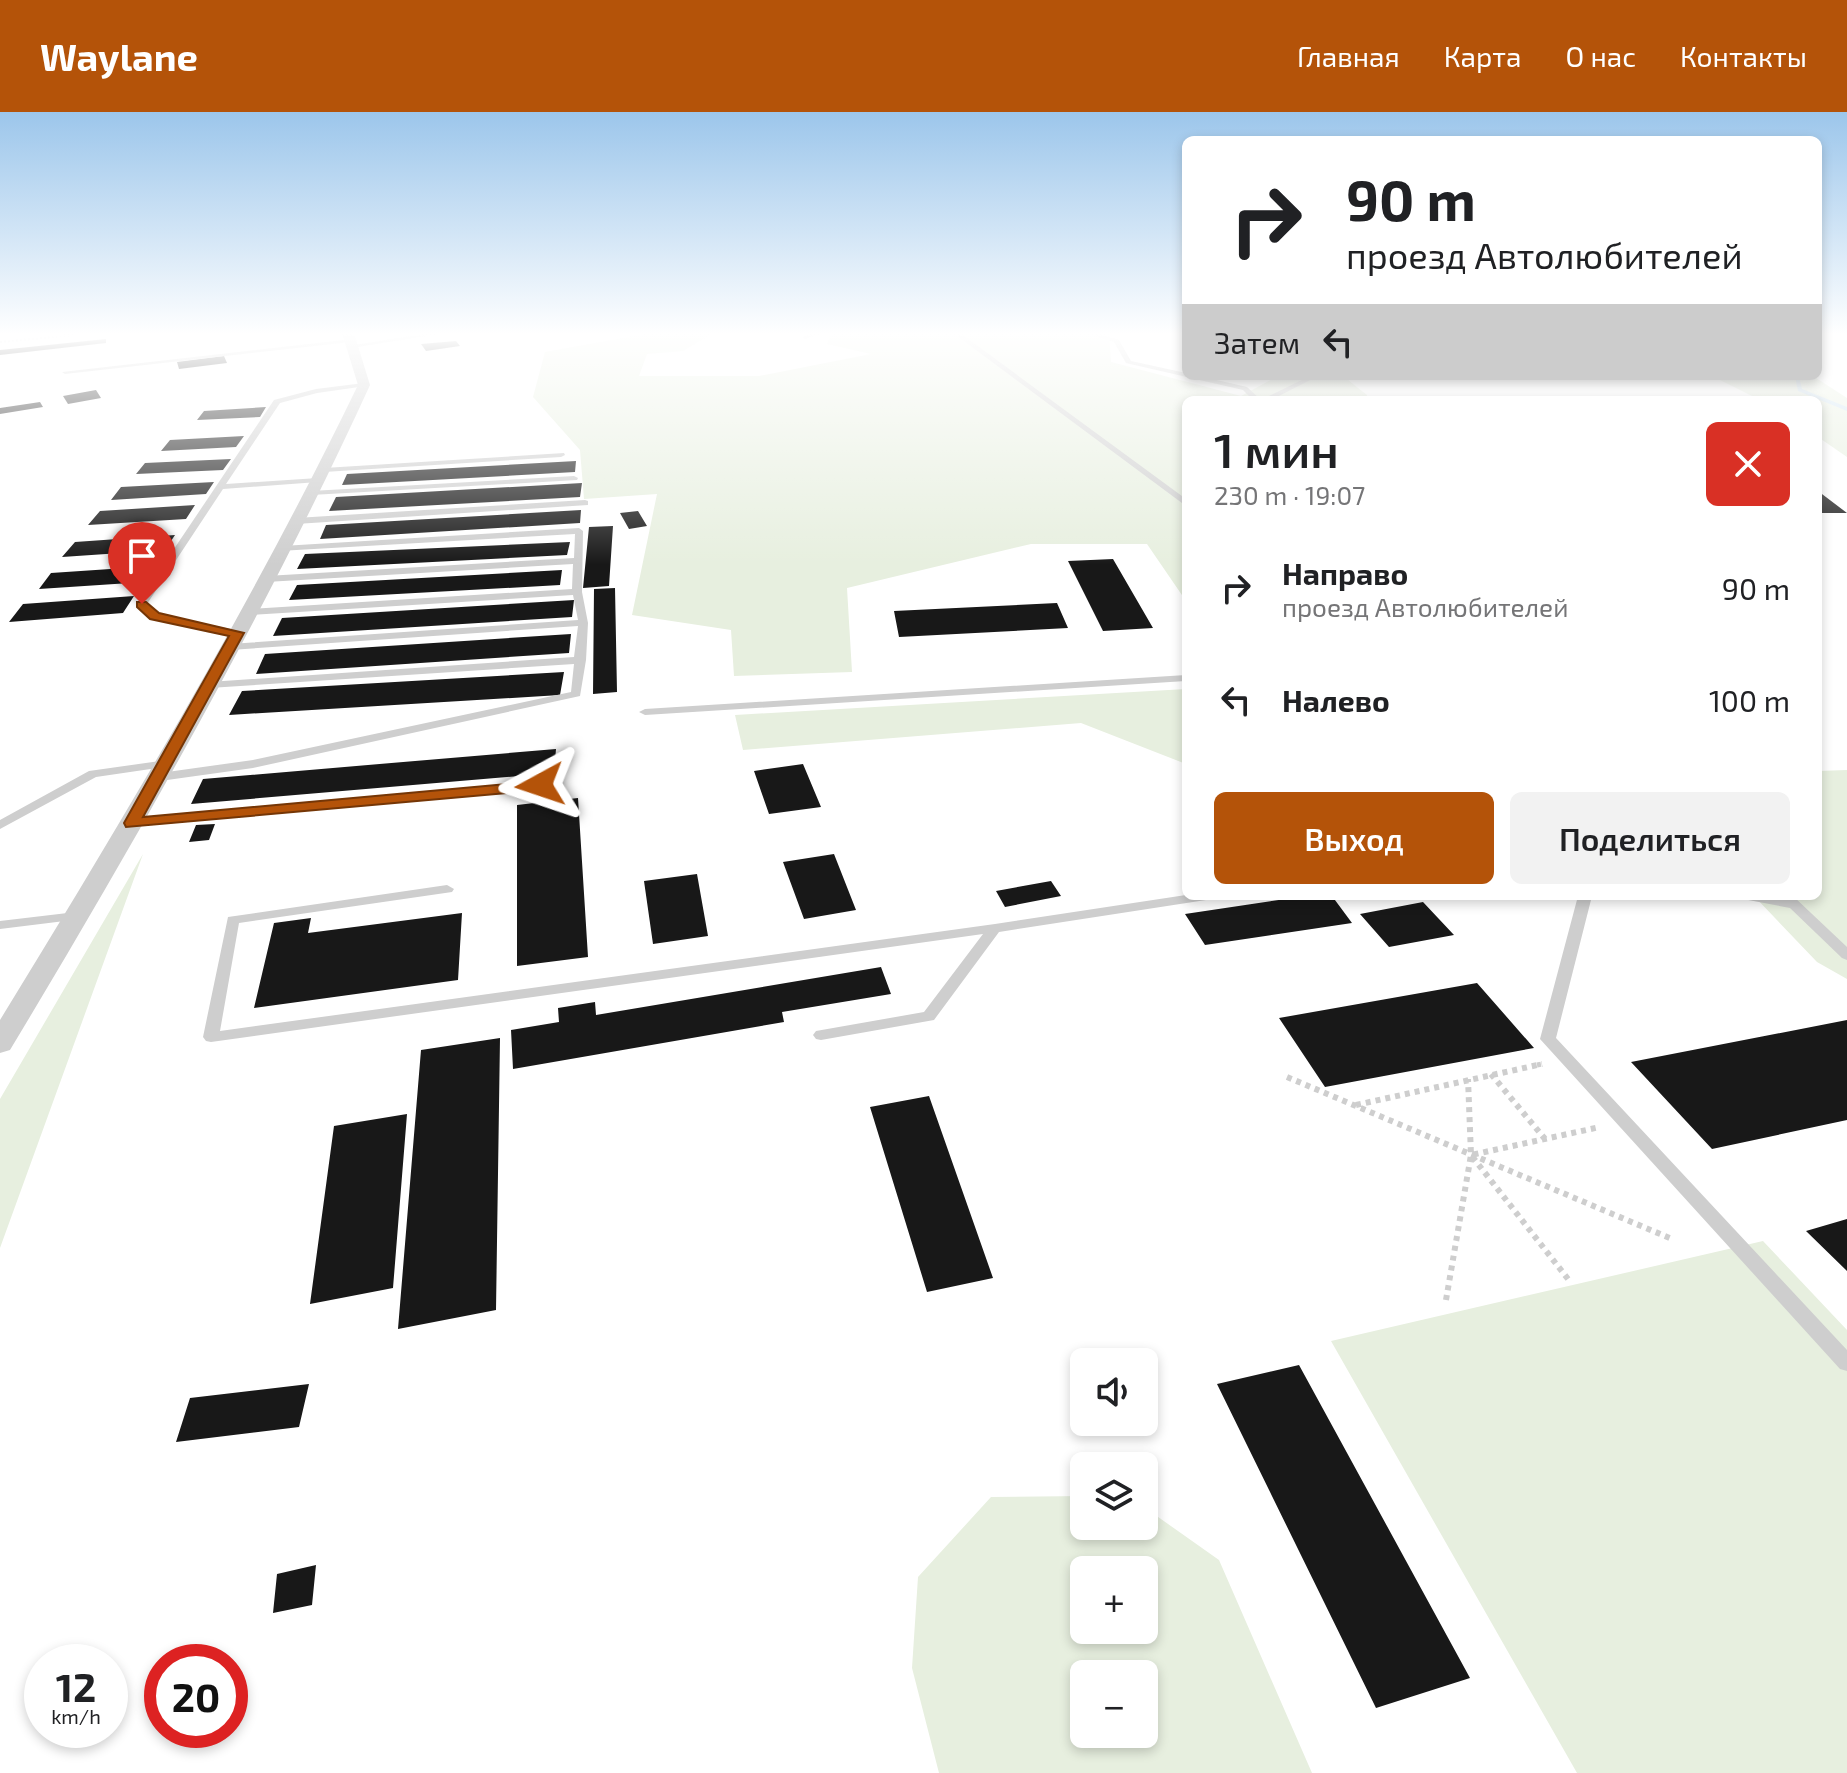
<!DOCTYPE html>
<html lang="ru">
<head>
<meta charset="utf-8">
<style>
	:root { --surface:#fff; --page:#f2f2f2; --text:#202124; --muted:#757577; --accent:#b45309 }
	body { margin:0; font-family:"Exo 2",sans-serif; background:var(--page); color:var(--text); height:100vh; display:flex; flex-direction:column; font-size:30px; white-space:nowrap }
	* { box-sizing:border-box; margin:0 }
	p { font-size:26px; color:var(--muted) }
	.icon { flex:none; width:44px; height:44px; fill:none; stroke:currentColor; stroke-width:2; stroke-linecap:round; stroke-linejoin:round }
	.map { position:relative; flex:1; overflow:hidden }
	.panel { position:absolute; left:1182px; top:284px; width:640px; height:504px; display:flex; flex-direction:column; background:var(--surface); border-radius:12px; box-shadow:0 4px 12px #0003 }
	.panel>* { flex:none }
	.hud { position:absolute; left:1182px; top:24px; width:640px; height:244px; border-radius:12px; box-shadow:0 4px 12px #0003; background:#fff; color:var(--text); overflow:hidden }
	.fabs { position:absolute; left:1070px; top:1236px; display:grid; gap:16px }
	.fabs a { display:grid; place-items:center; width:88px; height:88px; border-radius:12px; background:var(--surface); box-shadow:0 4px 12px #0003; font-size:40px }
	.speed { position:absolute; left:24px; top:1532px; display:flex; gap:16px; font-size:40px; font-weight:700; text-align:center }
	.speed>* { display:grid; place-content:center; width:104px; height:104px; border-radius:50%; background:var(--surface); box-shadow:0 4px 12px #0003; line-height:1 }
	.speed small { font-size:20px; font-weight:400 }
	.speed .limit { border:12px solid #d22; background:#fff; color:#111 }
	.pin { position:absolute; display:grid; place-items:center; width:68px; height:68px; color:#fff; margin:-82px -34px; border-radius:50% 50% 50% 0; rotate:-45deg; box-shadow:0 0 8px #0007 }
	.pin .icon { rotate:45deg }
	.me { position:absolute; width:88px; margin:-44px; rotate:265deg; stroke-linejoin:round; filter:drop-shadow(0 0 6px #0008) }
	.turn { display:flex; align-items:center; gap:28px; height:168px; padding:0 32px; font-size:36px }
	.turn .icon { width:104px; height:104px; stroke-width:2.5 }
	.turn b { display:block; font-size:56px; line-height:68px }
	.then { display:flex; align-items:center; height:76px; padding:0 32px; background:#0003; gap:16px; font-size:30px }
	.round { display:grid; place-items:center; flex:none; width:84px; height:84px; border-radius:12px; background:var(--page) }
	.headline { display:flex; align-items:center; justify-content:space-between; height:136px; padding:0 32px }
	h1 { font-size:48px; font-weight:600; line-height:60px }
	.primary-button { display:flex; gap:16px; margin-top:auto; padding:16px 32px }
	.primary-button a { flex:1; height:92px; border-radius:12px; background:var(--accent); color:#fff; font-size:32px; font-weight:600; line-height:92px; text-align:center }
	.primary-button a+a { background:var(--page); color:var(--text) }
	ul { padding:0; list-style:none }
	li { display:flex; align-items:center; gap:24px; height:112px; padding:0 32px }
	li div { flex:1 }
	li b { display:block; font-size:30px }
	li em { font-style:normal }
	header { display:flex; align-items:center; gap:48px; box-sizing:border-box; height:112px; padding:0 40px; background:var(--accent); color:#fff }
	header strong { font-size:38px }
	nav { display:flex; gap:44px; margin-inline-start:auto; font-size:28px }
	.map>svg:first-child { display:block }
	.green { fill:#e7efdf; fill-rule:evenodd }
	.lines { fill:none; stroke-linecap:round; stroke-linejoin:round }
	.stream { fill:#cae0ef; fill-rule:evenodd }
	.building { fill:#181818 }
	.path-far2 { stroke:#cecece; stroke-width:2; stroke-dasharray:2 2; stroke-linecap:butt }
	.path-far1 { stroke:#cecece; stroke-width:5; stroke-dasharray:4 4; stroke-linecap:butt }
	.path { stroke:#cecece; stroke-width:6; stroke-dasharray:5 5; stroke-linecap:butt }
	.service { fill:#cecece; fill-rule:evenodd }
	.minor { fill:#cecece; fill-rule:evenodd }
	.route { fill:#b45309; stroke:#753606; stroke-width:2 }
</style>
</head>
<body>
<header>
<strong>Waylane</strong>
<nav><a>Главная</a><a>Карта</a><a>О нас</a><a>Контакты</a></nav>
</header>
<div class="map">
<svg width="1847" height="1661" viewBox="0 0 1847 1661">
	<rect width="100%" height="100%" fill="#fff"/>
	<path class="green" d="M650 221H713L683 239 647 242 639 264H759L871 242 827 232 831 221H1109L1111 250 1241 284 1278 264H1343L1367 283 1366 288H1186V489L1147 432H1031L847 476 852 560 734 564 731 518 632 503 657 382 584 387 580 338 533 285 545 240Z
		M1712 264H1813L1847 286V345L1818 325V288H1760Z
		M1186 577V652L1081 611 743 638 735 603Z
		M1847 658V867L1817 850 1754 784H1818V659Z
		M143 742 0 1136V987Z
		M1763 1129 1847 1218V1661H1577L1331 1229Z
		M1084 1384V1414H1144V1395L1219 1448 1312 1661H939L912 1556 918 1465 991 1385ZM1084 1458H1144V1518H1084ZM1144 1562V1622H1084V1562Z"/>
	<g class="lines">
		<path class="stream" d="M1795 264H1799L1802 277 1847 295V299L1798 279Z"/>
	</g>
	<path class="building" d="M106 227V231L0 243V238Z
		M456 229 460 234 426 239 421 232Z
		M224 244 227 251 179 257 177 250Z
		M96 278 101 286 68 292 63 284Z
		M40 290 43 295 0 302V296Z
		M266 295 260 305 197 308 204 299Z
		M244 324 236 335 161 339 170 328Z
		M231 347 223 358 136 362 145 351Z
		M576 349 575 360 342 373 347 362Z
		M214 370 206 382 111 388 121 375Z
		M582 371 580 385 329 399 336 385Z
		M1818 379 1847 401H1818Z
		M195 393 186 407 88 413 100 399Z
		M581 398 580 411 320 427 326 413Z
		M638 399 647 414 629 417 620 401Z
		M613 414 609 474 583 476 589 415Z
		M175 423 165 438 62 445 75 430Z
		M570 430 567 443 297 457 305 442Z
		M1113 447 1153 516 1103 519 1068 449Z
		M155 454 145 470 39 477 51 461Z
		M562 458 560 473 289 488 297 473Z
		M615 476 617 580 593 582 594 477Z
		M134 484 123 501 9 510 23 492Z
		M574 488 572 505 273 524 282 506Z
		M1057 491 1068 516 899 525 894 499Z
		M571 522 569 541 256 562 265 542Z
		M564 560 560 583 229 603 242 579Z
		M556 637 554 661 191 692 203 667Z
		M803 652 821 695 769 702 754 659Z
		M578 686 588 845 517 854V693Z
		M215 712 209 728 189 730 196 713Z
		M834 742 856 798 804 807 783 750Z
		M697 762 708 824 653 832 644 769Z
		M1051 769 1061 784 1005 795 996 779Z
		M1306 784H1332L1352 811 1205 833 1185 802Z
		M1423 790 1454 823 1389 835 1360 802Z
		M462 801 458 868 254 896 274 811 311 806 308 821Z
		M881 855 891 882 782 900 784 910 513 957 511 918 559 910 558 896 595 890 596 903Z
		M1477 871 1534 936 1325 975 1279 906Z
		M1847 908V1008L1712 1037 1631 950Z
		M500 926 496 1198 398 1217 421 938Z
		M929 984 993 1166 927 1180 870 995Z
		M407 1002 393 1176 310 1192 334 1014Z
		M1847 1107V1159L1806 1119Z
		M1299 1253 1470 1566 1376 1596 1217 1272Z
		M309 1272 299 1315 176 1330 190 1286Z
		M316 1453 312 1493 273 1501 277 1462Z"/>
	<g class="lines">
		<path class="path-far2" d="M0 230 74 223"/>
		<path class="path-far1" d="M1537 953 1542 952"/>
		<path class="path" d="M1491 962 1545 1027
			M1287 965 1672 1127
			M1356 993 1542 952
			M1568 1167 1471 1043 1600 1015
			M1446 1188 1471 1043 1468 967"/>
		<path class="service" d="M88 221H96L91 223Z
			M430 221H445L351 236 348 234Z
			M812 221H822L805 227 802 225Z
			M953 221H960L1186 387V394Z
			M1086 221H1096L1119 228 1131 249 1186 261V264H1199L1247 275 1261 288H1253L1243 278 1126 251 1114 230Z
			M352 227 350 230 65 262 62 260Z
			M1310 264H1318L1271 288H1261Z
			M364 271 366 274 317 281 280 291 226 372 318 366 322 368 318 370 223 377 147 492 158 502 241 519V523L152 506 139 494 137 492 274 288 316 277Z
			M564 341 565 343 561 345 324 360 320 358 324 356Z
			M574 364 578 366 577 368 311 383 307 381 311 379Z
			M585 388 588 389V393L296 412 292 409 296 406Z
			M579 416 583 419 582 480 588 511 586 548 580 584 253 656 160 669 154 665 160 661 253 648 571 580 574 552 209 576 204 573 209 570 574 545 578 514 230 538 225 535 230 532 578 508 573 483 248 503 243 500 248 497 572 477 573 452 266 470 261 467 266 464 574 446 575 422 279 439V435L282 434Z
			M1186 563V569L645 603 639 600 645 597Z
			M167 648 173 652 171 654 96 665 0 717V708L89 659Z
			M540 669 546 673 544 676 132 715 126 711 132 707Z
			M447 773 454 777 452 780 239 811 220 919 995 812 1186 783 1213 784 1206 788 999 820 934 908 821 928 816 927 813 923 816 919 924 900 983 822 211 930 206 929 203 925 228 805Z
			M1578 784H1592L1556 926 1847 1238V1259L1840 1257 1540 927Z
			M1741 784 1780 786 1778 784H1793L1847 835V848L1842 846 1790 796 1743 787Z
			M76 800 81 801 83 804 81 807 0 817V809Z"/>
		<path class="minor" d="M342 221H354L370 273C265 502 140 722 10 938L0 941V908C127 701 252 492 358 273Z"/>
	</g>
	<linearGradient id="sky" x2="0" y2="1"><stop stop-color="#9cc6eb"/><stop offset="0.49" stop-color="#fff"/><stop offset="1" stop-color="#fff" stop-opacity="0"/></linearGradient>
	<rect width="1847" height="453" fill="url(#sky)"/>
	<path class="route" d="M137 490H146L159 501 244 521 143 705 540 669 548 673 540 678 126 715 124 711 229 524 150 507 137 495Z"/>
</svg>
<div class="fabs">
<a><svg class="icon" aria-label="sound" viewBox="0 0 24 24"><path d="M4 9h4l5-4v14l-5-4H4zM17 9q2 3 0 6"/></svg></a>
<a><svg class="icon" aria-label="layers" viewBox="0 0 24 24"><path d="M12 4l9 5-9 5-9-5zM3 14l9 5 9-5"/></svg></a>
<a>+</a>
<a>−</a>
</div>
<div class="speed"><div>12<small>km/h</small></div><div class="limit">20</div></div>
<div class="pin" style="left:142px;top:492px;background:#d93025"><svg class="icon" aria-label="arrive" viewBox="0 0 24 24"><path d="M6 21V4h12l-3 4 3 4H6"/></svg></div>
<svg class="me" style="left:540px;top:673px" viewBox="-20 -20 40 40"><path d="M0-17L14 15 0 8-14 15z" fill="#b45309" stroke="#fff" stroke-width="4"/></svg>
<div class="hud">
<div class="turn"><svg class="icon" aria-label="right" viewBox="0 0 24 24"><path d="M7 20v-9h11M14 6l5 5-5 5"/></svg><div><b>90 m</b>проезд Автолюбителей</div></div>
<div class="then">Затем<svg class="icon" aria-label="left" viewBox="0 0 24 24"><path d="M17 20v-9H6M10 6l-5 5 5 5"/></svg></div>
</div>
<section class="panel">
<div class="headline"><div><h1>1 мин</h1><p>230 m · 19:07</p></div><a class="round" style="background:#d93025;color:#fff"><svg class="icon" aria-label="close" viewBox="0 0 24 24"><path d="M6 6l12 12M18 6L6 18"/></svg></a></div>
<ul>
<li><svg class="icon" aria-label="right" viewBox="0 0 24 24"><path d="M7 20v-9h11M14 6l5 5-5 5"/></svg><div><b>Направо</b><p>проезд Автолюбителей</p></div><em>90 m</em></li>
<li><svg class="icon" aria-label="left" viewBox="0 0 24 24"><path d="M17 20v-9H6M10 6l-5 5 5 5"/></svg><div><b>Налево</b></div><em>100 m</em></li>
</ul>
<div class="primary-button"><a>Выход</a><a>Поделиться</a></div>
</section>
</div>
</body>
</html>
